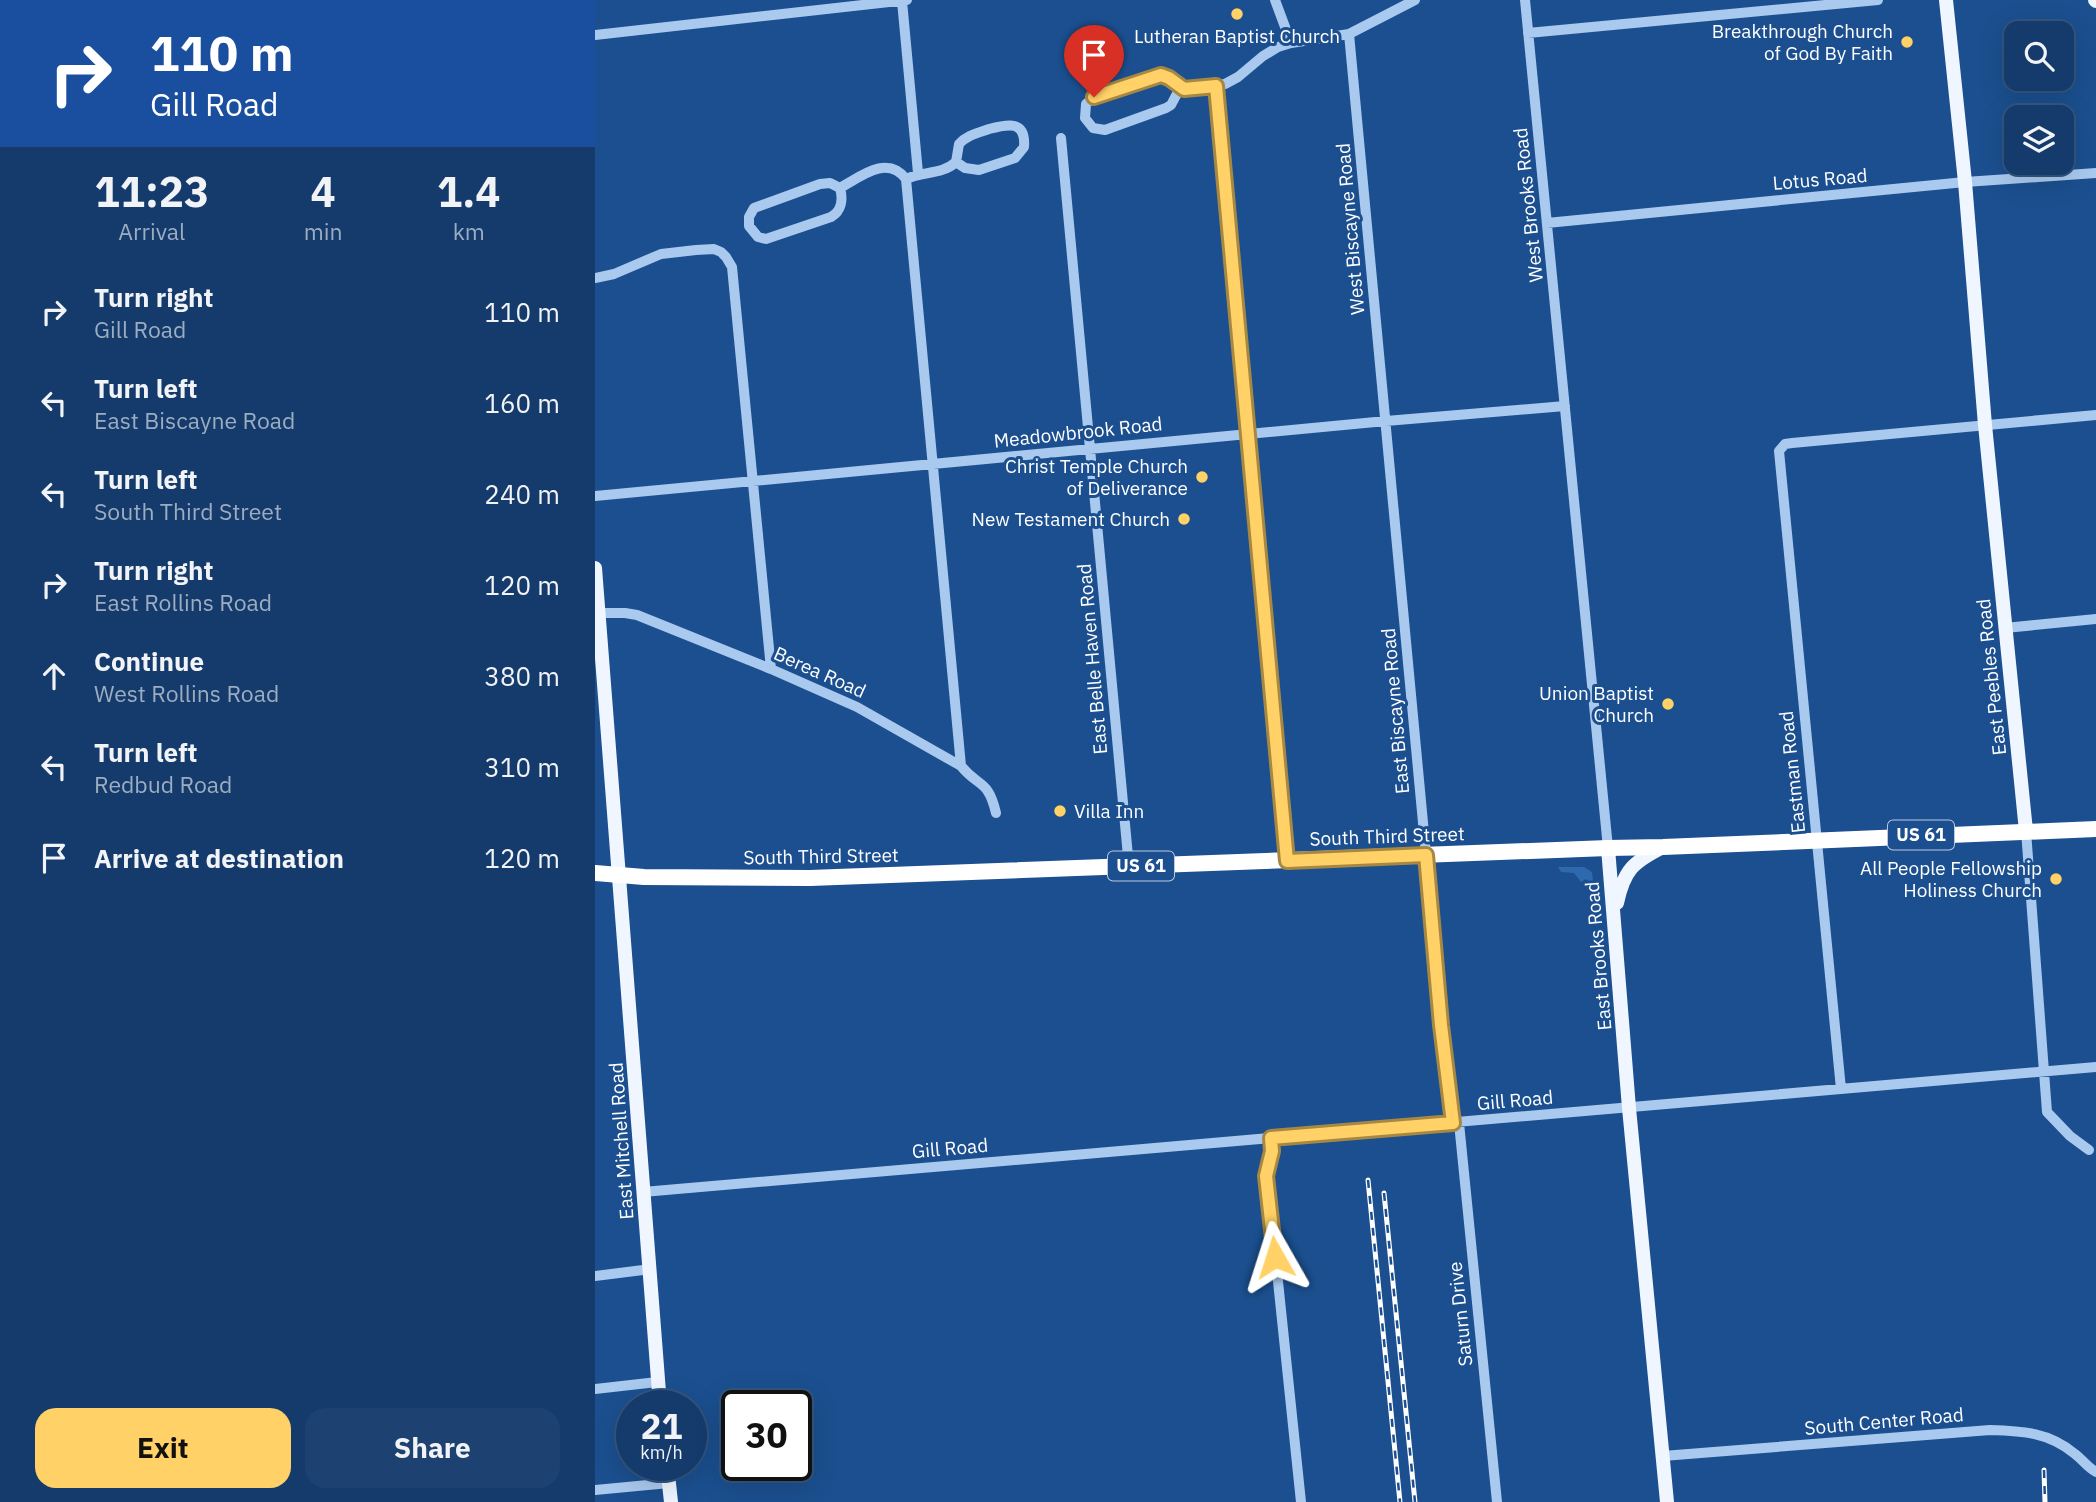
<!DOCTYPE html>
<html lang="en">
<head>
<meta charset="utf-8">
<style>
	:root { --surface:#143b6b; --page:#1d4271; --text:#f1f3f6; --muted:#9dadc1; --line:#33557e; --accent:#ffd166 }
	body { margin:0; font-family:"IBM Plex Sans",sans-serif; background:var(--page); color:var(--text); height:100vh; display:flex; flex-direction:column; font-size:26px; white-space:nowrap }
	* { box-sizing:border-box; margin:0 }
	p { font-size:23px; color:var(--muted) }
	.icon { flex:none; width:38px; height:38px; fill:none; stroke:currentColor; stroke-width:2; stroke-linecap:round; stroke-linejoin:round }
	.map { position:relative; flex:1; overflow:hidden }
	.panel { display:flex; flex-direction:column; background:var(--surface); width:595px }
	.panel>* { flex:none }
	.hud { background:#1a4fa0; color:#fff; overflow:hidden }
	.fabs { position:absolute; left:1409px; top:21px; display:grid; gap:14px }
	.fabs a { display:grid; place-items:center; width:70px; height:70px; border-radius:14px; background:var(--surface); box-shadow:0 7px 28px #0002,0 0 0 2px var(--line); font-size:35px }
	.speed { position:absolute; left:21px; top:1390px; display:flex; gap:14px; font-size:35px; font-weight:700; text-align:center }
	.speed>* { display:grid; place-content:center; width:91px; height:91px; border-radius:50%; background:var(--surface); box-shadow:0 7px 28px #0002,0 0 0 2px var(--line); line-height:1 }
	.speed small { font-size:18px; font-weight:400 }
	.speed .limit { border:4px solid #111; border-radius:10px; background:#fff; color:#111 }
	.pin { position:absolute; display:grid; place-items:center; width:60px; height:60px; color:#fff; margin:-72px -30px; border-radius:50% 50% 50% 0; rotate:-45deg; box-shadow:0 0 7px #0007 }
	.pin .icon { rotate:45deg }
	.me { position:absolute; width:77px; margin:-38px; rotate:354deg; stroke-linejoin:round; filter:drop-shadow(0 0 5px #0008) }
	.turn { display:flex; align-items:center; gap:24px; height:147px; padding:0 35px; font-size:32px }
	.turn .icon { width:91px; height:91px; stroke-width:2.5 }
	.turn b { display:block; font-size:49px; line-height:60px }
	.eta { display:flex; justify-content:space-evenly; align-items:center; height:119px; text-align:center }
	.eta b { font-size:42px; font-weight:700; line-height:49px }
	.button { display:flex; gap:14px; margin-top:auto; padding:14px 35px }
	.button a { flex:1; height:80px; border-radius:21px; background:var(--accent); color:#111; font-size:28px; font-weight:700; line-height:80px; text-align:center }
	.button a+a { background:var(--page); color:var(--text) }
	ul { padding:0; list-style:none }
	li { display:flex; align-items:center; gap:21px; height:91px; padding:0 35px }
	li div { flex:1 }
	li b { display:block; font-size:26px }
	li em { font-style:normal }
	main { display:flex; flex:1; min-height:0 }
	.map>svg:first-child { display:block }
	.green { fill:#2e69ad }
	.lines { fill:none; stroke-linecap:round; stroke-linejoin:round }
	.minor { stroke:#a9c9ee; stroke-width:10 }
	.major { stroke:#f0f6ff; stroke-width:14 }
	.highway { stroke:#fff; stroke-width:16 }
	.rail-casing { stroke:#fff; stroke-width:5 }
	.rail { stroke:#1b4f8f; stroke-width:2.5; stroke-dasharray:8; stroke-linecap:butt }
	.route-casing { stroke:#a68842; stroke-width:18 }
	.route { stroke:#ffd166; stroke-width:12 }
	.poi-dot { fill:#ffd166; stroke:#1b4f8f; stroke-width:2.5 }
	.labels { text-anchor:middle; stroke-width:6; stroke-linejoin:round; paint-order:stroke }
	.shield { fill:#1b4f8f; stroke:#bbcadd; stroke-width:2 }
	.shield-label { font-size:18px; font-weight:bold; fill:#fff }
	.poi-label { font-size:19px; fill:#fff; stroke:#1b4f8f; text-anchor:end }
	.street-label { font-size:19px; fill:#fff; stroke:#1b4f8f }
</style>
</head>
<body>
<main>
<section class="panel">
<div class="hud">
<div class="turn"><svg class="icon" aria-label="right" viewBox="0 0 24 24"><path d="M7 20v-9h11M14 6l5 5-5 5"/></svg><div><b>110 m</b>Gill Road</div></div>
</div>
<div class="eta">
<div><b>11:23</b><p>Arrival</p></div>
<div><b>4</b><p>min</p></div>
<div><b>1.4</b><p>km</p></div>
</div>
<ul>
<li><svg class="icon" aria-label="right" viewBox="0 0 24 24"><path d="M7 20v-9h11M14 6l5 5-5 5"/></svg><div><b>Turn right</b><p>Gill Road</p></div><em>110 m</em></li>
<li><svg class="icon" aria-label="left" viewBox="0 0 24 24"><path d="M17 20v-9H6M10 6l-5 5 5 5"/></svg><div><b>Turn left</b><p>East Biscayne Road</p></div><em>160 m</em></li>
<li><svg class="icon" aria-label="left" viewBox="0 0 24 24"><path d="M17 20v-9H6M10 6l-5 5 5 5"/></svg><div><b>Turn left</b><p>South Third Street</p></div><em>240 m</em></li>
<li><svg class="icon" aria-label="right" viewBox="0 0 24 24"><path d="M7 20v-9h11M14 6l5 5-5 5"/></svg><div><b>Turn right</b><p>East Rollins Road</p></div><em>120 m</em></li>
<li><svg class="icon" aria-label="ahead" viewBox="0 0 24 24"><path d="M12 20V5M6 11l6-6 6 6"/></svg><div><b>Continue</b><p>West Rollins Road</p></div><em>380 m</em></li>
<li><svg class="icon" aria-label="left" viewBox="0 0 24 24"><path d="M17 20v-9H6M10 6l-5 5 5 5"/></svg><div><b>Turn left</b><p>Redbud Road</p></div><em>310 m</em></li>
<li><svg class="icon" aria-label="arrive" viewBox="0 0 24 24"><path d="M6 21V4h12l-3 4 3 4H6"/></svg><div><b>Arrive at destination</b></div><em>120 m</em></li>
</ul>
<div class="button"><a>Exit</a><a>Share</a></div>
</section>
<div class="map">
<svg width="1501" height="1502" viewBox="0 0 1501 1502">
	<rect width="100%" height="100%" fill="#1b4f8f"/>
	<path class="green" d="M963 867H989L997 872 1003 925 991 924 996 919 993 881 991 879 986 882 979 873 966 872Z"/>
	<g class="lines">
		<path class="minor" d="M680 0 696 43
			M930 0 1013 848
			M307 1 323 173
			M933 33 1283 0
			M754 34 847 1025 858 1123
			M0 35 312 0
			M621 86 692 861
			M585 88 576 105 571 108 510 130 498 128 490 118 491 104 499 97 562 75 574 78 589 89 630 84 643 77 668 56 683 47 696 43 754 34 820 0
			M466 138 534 867
			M311 179 366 766
			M245 188C248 199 247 211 236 217L171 239 163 237 154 226V217L159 208 225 184 235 183 245 188C265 177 292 154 311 179 328 171 347 175 361 162L364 144C372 135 383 133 394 129 413 124 431 120 429 147L420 158 384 170 370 168 361 162
			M952 223 1370 182 1501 173
			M0 278 19 274 66 254 101 250 119 249 126 252 131 257 137 267 176 669
			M0 496 791 421 970 406
			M4 613H30L42 615 176 669 262 707 366 766C384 788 393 779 401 813
			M1410 628 1501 619
			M1431 831 1452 1112 1475 1136 1494 1150
			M1246 1089 1184 451 1190 444 1197 443 1501 415
			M864 1123 902 1502
			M676 1138 677 1151 672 1176 706 1502
			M48 1192 1501 1067
			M0 1276 56 1269
			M0 1389 62 1382
			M1068 1456 1395 1430C1427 1431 1454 1432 1480 1454 1488 1460 1492 1467 1501 1472
			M0 1490 74 1483"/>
		<path class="major" d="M1351 0 1370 182 1390 425 1431 831
			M1500 0 1501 1
			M0 568 65 1405
			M1013 848 1034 1108 1072 1502
			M1022 903C1029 870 1038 862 1068 847
			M72 1465 76 1502"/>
		<path class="highway" d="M0 873 49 877 215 878 1013 848 1068 847 1501 829"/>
		<defs>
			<path id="rail" d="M773 1180 805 1502
				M789 1193 820 1502
				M1449 1470 1450 1502"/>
		</defs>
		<use href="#rail" class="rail-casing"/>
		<use href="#rail" class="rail"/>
	</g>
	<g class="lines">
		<defs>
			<path id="route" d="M499 97 566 75 574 78 589 89 621 86 692 861 831 855 846 1025 858 1123 676 1138 677 1151 671 1176 680 1257"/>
		</defs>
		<use href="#route" class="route-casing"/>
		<use href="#route" class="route"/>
	</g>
	<g class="poi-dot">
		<circle cx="642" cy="14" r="7"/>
		<circle cx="1312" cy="42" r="7"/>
		<circle cx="607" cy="477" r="7"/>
		<circle cx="589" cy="519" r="7"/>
		<circle cx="1073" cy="704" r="7"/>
		<circle cx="465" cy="811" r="7"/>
		<circle cx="1461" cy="879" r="7"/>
	</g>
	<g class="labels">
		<g class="shield">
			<rect x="1293" y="820.5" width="66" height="29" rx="5"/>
			<rect x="513" y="851.5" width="66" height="29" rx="5"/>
		</g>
		<g class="shield-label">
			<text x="1326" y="841">US 61</text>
			<text x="546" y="872">US 61</text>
		</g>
		<g class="poi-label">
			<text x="1298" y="38">Breakthrough Church<tspan x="1298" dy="22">of God By Faith</tspan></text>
			<text x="642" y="43" text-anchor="middle">Lutheran Baptist Church</text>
			<text x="593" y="473">Christ Temple Church<tspan x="593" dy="22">of Deliverance</tspan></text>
			<text x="575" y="526">New Testament Church</text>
			<text x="1059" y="700">Union Baptist<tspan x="1059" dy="22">Church</tspan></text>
			<text x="479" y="818" text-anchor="start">Villa Inn</text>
			<text x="1447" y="875">All People Fellowship<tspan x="1447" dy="22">Holiness Church</tspan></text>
		</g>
		<g class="street-label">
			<text transform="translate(1225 179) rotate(-5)" y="7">Lotus Road</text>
			<text transform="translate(933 205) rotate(-96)" y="7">West Brooks Road</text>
			<text transform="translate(755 229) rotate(-95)" y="7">West Biscayne Road</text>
			<text transform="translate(483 432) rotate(-6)" y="7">Meadowbrook Road</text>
			<text transform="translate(497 659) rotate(-95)" y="7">East Belle Haven Road</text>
			<text transform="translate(225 672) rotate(24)" y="7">Berea Road</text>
			<text transform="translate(1396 677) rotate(-96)" y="7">East Peebles Road</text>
			<text transform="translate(800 711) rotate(-95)" y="7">East Biscayne Road</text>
			<text transform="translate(1197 772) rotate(-96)" y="7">Eastman Road</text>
			<text transform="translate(792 836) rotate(-2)" y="7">South Third Street</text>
			<text transform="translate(226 856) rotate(-1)" y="7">South Third Street</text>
			<text transform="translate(1003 956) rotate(-95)" y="7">East Brooks Road</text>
			<text transform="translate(920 1100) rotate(-5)" y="7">Gill Road</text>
			<text transform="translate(26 1141) rotate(-94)" y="7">East Mitchell Road</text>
			<text transform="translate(355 1148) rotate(-5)" y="7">Gill Road</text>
			<text transform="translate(865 1314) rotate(-96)" y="7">Saturn Drive</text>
			<text transform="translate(1289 1421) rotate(-5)" y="7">South Center Road</text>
		</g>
	</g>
</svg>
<div class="fabs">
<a><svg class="icon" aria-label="search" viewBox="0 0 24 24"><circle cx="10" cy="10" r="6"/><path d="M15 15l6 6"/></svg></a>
<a><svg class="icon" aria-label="layers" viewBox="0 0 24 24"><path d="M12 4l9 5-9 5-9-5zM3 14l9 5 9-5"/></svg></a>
</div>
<div class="speed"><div>21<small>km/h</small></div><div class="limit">30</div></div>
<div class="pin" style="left:499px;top:97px;background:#d93025"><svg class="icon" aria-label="arrive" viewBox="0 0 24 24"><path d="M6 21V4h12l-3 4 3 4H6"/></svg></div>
<svg class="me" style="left:680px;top:1257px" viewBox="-20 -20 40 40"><path d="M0-17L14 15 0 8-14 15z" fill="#ffd166" stroke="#fff" stroke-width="4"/></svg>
</div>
</main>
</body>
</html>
